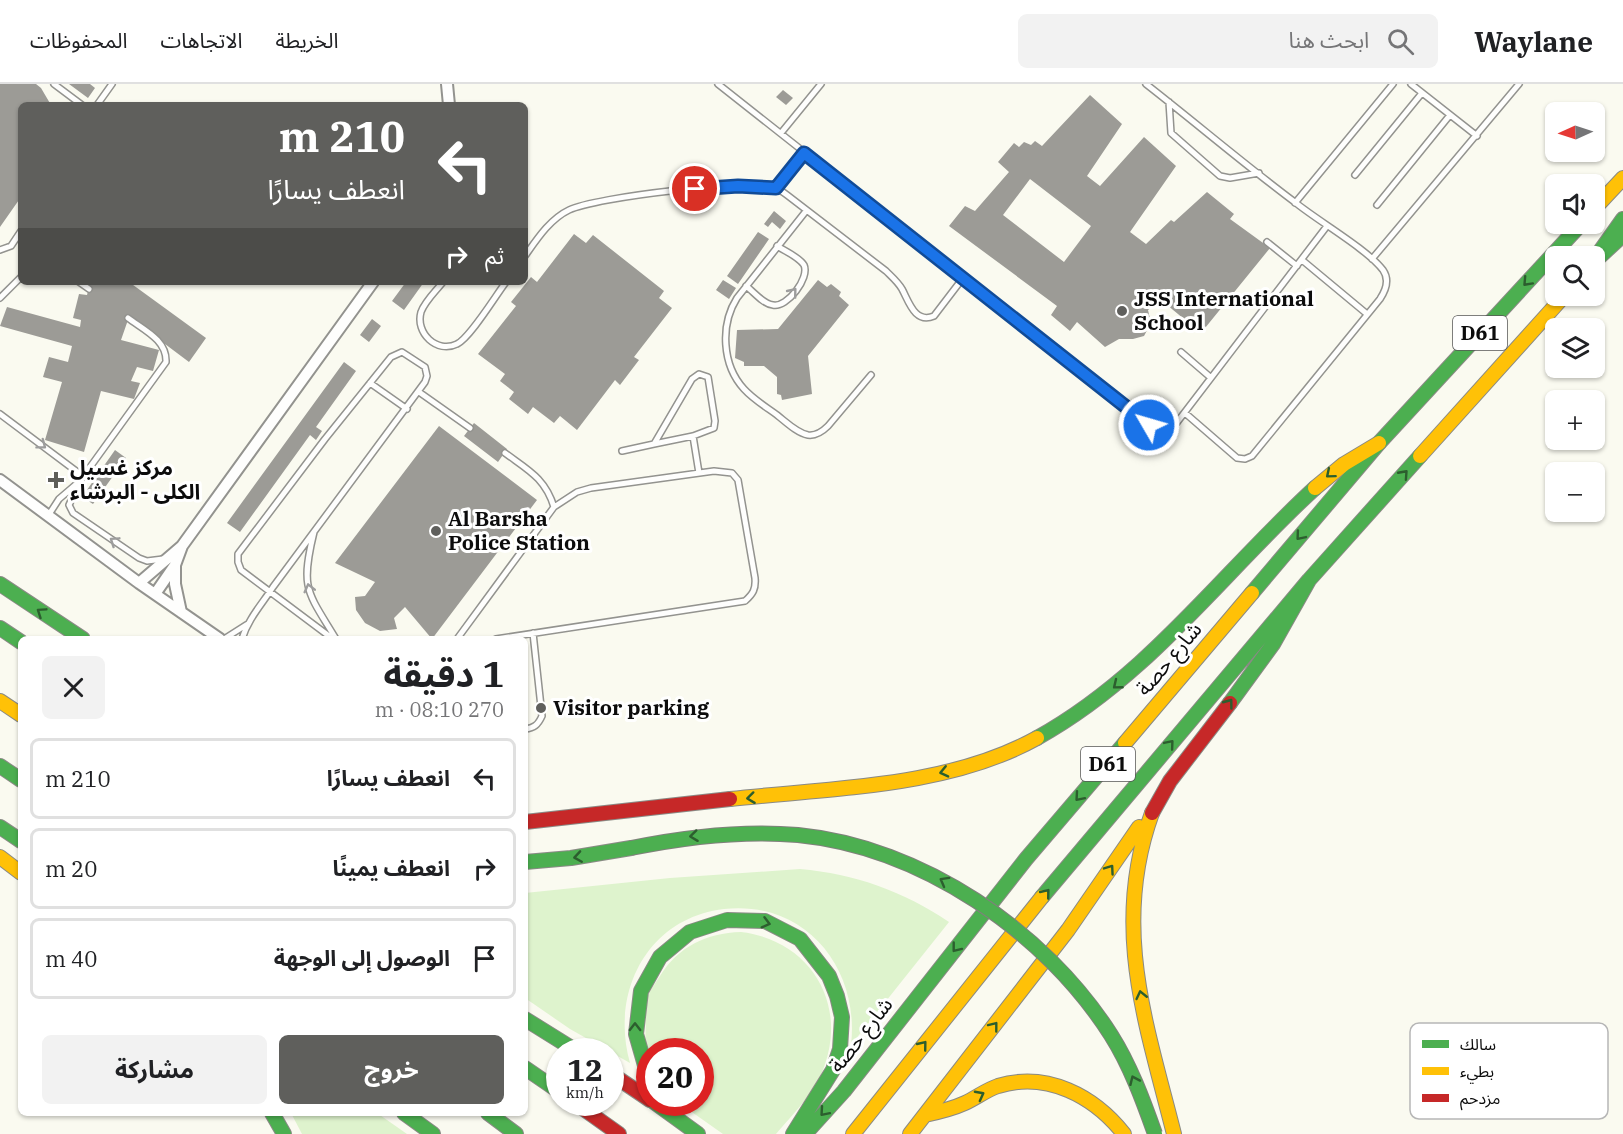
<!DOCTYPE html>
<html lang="ar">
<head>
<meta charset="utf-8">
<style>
	:root { --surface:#fff; --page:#f2f2f2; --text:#202124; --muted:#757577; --line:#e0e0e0; --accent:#5f5f5c }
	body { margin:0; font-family:"IBM Plex Serif","Noto Sans Arabic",serif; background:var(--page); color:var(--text); direction:rtl; height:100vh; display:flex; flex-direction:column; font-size:22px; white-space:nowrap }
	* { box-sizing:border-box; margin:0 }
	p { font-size:20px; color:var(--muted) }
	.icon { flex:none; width:33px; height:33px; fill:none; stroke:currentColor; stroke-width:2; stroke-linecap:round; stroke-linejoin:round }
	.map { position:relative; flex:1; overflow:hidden; direction:ltr }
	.details { position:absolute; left:18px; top:552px; width:510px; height:480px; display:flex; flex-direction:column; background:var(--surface); border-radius:9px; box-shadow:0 2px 4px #0004; direction:rtl }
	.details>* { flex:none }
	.top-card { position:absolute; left:18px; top:18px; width:510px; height:183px; border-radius:9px; box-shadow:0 2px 4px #0004; direction:rtl; background:#5f5f5c; color:#fff; overflow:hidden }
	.needle { width:39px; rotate:267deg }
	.tools { position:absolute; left:1545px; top:18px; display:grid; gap:12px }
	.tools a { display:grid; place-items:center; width:60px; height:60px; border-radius:9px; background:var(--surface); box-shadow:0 2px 4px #0004; font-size:30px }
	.speed { position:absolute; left:546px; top:954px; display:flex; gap:12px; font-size:30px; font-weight:700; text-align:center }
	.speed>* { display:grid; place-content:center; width:78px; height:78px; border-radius:50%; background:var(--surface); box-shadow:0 2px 4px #0004; line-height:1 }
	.speed small { font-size:15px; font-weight:400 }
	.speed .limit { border:9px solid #d22; background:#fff; color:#111 }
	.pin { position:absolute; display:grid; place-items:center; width:51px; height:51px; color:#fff; margin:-26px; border:3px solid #fff; border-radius:50%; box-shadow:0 2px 6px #0007 }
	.me { position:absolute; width:66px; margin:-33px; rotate:308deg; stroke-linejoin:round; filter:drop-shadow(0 0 4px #0008) }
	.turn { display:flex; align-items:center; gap:21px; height:126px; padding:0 24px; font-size:27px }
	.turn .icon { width:78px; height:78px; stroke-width:2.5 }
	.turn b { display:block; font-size:42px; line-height:51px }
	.then { display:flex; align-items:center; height:57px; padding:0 24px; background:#0003; gap:12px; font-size:22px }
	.round { display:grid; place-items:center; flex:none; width:63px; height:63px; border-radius:9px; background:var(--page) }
	.summary { display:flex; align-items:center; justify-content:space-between; height:102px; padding:0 24px }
	h1 { font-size:36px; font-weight:700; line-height:45px }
	.cta { display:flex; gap:12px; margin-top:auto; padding:12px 24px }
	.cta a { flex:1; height:69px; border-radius:9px; background:var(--accent); color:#fff; font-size:24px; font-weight:700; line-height:69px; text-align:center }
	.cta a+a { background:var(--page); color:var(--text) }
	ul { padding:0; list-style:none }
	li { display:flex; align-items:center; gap:18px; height:81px; margin:0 12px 9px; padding:0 12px; border:3px solid var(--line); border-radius:9px }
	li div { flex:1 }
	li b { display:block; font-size:22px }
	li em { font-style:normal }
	header { display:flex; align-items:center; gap:36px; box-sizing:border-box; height:84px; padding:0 30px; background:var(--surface); border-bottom:2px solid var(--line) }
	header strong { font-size:28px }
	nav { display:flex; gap:33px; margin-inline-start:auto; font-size:21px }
	.search { width:420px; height:54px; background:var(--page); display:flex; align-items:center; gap:15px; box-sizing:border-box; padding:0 21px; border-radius:9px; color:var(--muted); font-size:22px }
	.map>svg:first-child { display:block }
	.green { fill:#def3cd }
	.building { fill:#9c9b96; fill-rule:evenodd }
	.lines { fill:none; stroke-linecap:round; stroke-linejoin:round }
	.lane-casing { stroke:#93938f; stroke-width:8 }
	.street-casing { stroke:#93938f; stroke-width:14 }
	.fast-casing { stroke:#8a8a85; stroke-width:16 }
	.slow-casing { stroke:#8a8a85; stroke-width:16 }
	.jam-casing { stroke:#8a8a85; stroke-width:16 }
	.lane { stroke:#fefefd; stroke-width:5 }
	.street { stroke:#fefefd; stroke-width:10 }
	.fast { stroke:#4caf50; stroke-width:14 }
	.slow { stroke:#ffc107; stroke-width:14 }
	.jam { stroke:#c62828; stroke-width:14 }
	.fast-bridge-casing { stroke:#80807c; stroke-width:16; stroke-linecap:butt }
	.fast-bridge { stroke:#4caf50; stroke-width:14 }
	.oneway { stroke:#2c5e2e }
	.oneway2 { stroke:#9d9d9d }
	.route-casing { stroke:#114b97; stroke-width:15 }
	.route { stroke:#1a73e8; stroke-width:10 }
	.poi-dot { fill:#5f5f5c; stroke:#fff; stroke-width:2 }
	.labels { text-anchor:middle; stroke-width:6; stroke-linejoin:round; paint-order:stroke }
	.shield { fill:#fff; stroke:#555; stroke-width:1.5 }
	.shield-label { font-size:20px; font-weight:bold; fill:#0c0c0c }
	.poi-label { font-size:21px; font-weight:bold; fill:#0c0c0c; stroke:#fff; text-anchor:start }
	.street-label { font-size:21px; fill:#0c0c0c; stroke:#fff }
	.key { fill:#fff; stroke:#b6b6b6; stroke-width:1.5 }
	.key-label { font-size:16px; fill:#0c0c0c }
</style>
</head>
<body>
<header>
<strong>Waylane</strong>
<div class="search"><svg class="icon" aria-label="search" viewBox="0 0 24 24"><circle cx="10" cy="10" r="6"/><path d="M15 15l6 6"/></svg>ابحث هنا</div>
<nav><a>الخريطة</a><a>الاتجاهات</a><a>المحفوظات</a></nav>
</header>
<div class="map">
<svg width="1623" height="1050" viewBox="0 0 1623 1050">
	<rect width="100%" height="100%" fill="#fafaf0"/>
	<path class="green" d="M800 785C855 790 903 807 949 838L851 961C860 884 805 816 724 825 647 834 610 909 630 979L570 945 525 914V809L670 794Z
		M741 848C809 856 848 918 824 983 815 1009 793 1030 776 1050H723L679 1019 700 1018V968H650L645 963C646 947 645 928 648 912 650 906 656 898 660 892 678 863 706 849 741 848Z
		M291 1029H377L407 1050H302Z"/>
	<path class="building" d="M0 0H36L41 4 51 21H21V113L0 143Z
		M69 0H90L95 4 88 14Z
		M783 6 793 14 786 21 776 13Z
		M1090 11 1122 40 1087 92 1100 102 1144 53 1176 82 1130 148 1146 160 1171 136 1174 138 1207 108 1234 130 1230 135 1270 164 1201 249 1161 216 1148 226 1151 239 1144 252 1133 255H1119L1105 263 1077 238 1070 247 1051 231 1057 222 949 142 965 122 975 127 1009 88 998 78 1014 59 1019 63 1024 58 1031 61 1035 57 1042 62ZM1030 95 1091 142 1064 178 1003 131Z
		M774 127 786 137 780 145 772 138 768 143 764 140Z
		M758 148 769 155 738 200 727 192Z
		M574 150 586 159 593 151 664 207 659 214 672 224 634 273 639 276 620 301 615 296 577 346 560 332 554 339 533 323 528 330 509 315 514 308 500 297 505 290 478 270 516 222 511 218 531 193 537 198Z
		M723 196 736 204 729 215 716 206Z
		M818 196 827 203 831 200 841 208 839 212 849 221 808 272 812 310 782 316 781 311 777 310V293L764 282H744V278L735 274 737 246 778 245Z
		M81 198H129L206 254 189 278 129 233 121 256 159 266 153 287 137 283 131 297 140 299 134 315 101 307 84 368 45 356 62 298 43 293 49 273 68 278 72 262 0 242 7 223 80 243 81 236 73 234 79 210 87 211 89 203Z
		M406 198H424L404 226 392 217Z
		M372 235 381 242 369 258 360 251Z
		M344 278 356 287 316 343 322 347 316 356 310 351 240 448 227 439Z
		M474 339 507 365 498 378 464 352Z
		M439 342 537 416 432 555 405 523 394 534 397 545 380 547 365 539 356 526 355 513 365 512 375 498 335 479Z
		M115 366 126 374 93 420 82 413Z"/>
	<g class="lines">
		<defs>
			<path id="lane" d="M54 0 82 21
				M718 0 1155 345 1162 347 1175 341 1327 142
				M1146 0C1196 39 1245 81 1296 119 1318 137 1367 165 1383 186 1390 196 1386 206 1380 215L1252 372 1245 375 1237 374 1185 329
				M1411 0 1477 52
				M1169 18 1171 49 1220 92 1230 94 1259 89
				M97 21 112 0
				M781 49 821 0
				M1355 91 1422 9
				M776 104 804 69
				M1295 119 1393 0
				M1377 121 1450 31
				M806 127 737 214C720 241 722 281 744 305 753 315 766 323 777 331 786 338 797 349 808 351 816 352 822 348 828 342L871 291
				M1267 158 1297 182
				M0 166 11 162 21 147
				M525 172C537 155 550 135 569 126 596 113 748 95 775 104 779 105 783 108 787 111L886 187C892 193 898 198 902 205 909 218 915 240 934 232L963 194
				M1372 175 1519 0
				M1302 176 1367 230
				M79 198 89 205
				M443 198C436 207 425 217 421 228 415 249 437 270 457 260 470 254 496 211 506 198
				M746 202C754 208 763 220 773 221 787 224 810 194 804 181 799 173 785 167 777 162
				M0 214 21 193
				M128 234C144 246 167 256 166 278L80 397 69 421 73 429 139 474 147 477 163 475
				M1181 268 1210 293
				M370 299 407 325
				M419 308 470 344
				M0 330 84 393
				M693 352 699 389
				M622 367 654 360 692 295 699 290 708 293 715 337 714 344 693 352 654 360
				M505 369C528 386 545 394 554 423
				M48 432 59 415 80 397
				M314 448C300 505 307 507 336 555
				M224 555 246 541
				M242 555C248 535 262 520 273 503L425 298 427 292 425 283 402 268 391 273 325 355 238 470V478L241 486 333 555
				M457 555 554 423 577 408 591 404 714 387 732 389 738 396 755 494C756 505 753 510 745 517L496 555
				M525 645C534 644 538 641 542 632L533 549"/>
			<path id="street" d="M447 0 449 21
				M0 396 139 499 220 555
				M175 481V500L181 528
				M139 499 182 462
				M155 510 175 481 182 462 373 198"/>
			<path id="fast" d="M1601 166 1623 135
				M1594 178 1623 151
				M0 500 83 555
				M1252 509 1379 359 1581 140
				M0 544 21 558
				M1230 619 1273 560 1309 496
				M1037 654C1149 592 1222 489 1315 404
				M0 682 21 696
				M0 743 21 757
				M525 778 571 774 631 764
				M1042 813 1309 496 1420 372
				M525 935 578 968
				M525 984 560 1008
				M650 999 636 950 641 907 660 873 690 848 727 836 765 837 800 855 829 892 837 912 842 933 840 965 833 986 793 1050
				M654 1018 698 1050
				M272 1029 284 1050
				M404 1029 433 1050
				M488 1029 516 1050
				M805 1050 844 1007 1026 775 1125 659"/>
			<path id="slow" d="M1594 125 1623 94
				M1420 372 1564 212
				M1315 404 1344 380 1379 359
				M0 617 21 631
				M1125 659 1252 509
				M730 715C830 704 947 704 1037 654
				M1152 729C1111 842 1146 939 1174 1050
				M0 773 21 789
				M925 1031C939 1028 952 1025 965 1019 976 1014 986 1006 998 1002 1047 987 1094 1012 1124 1050
				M853 1050 1042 813
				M910 1050 1068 846 1139 743"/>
			<path id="jam" d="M1152 729 1170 697 1230 619
				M525 738 730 715
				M610 989 650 1016
				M574 1018 619 1050"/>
		</defs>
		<use href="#lane" class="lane-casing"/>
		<use href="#street" class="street-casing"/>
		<use href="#fast" class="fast-casing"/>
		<use href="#slow" class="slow-casing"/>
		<use href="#jam" class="jam-casing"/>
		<use href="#lane" class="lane"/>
		<use href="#street" class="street"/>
		<use href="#fast" class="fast"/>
		<use href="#slow" class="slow"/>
		<use href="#jam" class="jam"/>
		<defs>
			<path id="fast-bridge" d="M631 764C685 753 743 746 798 751 921 763 1045 847 1111 951 1130 981 1143 1016 1155 1050"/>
		</defs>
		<use href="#fast-bridge" class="fast-bridge-casing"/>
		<use href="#fast-bridge" class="fast-bridge"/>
	</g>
	<defs><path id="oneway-chevron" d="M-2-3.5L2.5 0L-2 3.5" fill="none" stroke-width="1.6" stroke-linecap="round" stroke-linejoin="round" transform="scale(1.5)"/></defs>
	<g class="oneway">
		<use href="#oneway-chevron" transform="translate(1527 198) rotate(133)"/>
		<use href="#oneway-chevron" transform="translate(1330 390) rotate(140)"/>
		<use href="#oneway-chevron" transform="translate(1404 390) rotate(-48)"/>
		<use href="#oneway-chevron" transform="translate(1300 452) rotate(130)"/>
		<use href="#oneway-chevron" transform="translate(41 528) rotate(-146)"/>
		<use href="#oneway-chevron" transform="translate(1117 601) rotate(141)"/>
		<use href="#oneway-chevron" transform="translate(1229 619) rotate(-53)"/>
		<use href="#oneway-chevron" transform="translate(1170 660) rotate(-50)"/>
		<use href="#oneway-chevron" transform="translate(944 688) rotate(167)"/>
		<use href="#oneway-chevron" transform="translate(1079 713) rotate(131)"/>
		<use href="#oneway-chevron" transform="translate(751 714) rotate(173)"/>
		<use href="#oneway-chevron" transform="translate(694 752) rotate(173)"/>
		<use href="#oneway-chevron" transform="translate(578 773) rotate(171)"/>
		<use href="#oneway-chevron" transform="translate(1110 785) rotate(-55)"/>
		<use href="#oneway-chevron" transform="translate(944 797) rotate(-151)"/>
		<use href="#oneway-chevron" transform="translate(1046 809) rotate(-51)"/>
		<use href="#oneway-chevron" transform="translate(766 839) rotate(15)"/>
		<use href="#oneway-chevron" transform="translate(956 864) rotate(128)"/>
		<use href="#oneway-chevron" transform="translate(1141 911) rotate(-103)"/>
		<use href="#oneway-chevron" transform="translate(994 942) rotate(-52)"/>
		<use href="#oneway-chevron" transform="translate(635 943) rotate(-90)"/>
		<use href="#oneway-chevron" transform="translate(923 961) rotate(-51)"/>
		<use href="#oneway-chevron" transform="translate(1134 996) rotate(-114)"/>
		<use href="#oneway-chevron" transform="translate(980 1011) rotate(-28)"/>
		<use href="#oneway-chevron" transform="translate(824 1028) rotate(131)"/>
	</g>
	<g class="oneway2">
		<use href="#oneway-chevron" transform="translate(793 208) rotate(-51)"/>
		<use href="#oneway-chevron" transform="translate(42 361) rotate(37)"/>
		<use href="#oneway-chevron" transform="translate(114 457) rotate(-146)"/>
		<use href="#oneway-chevron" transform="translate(309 504) rotate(-104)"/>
	</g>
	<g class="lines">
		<defs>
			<path id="route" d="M695 105 738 102 776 104 804 69 1149 341"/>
		</defs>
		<use href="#route" class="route-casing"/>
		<use href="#route" class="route"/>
	</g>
	<g class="poi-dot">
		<circle cx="1122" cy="227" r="6"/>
		<path d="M53 387h6v6h6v6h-6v6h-6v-6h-6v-6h6z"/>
		<circle cx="436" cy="447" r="6"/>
		<circle cx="541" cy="624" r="6"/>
	</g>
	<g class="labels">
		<g class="shield">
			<rect x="1453" y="232" width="54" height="34" rx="4.5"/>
			<rect x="1081" y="663" width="54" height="34" rx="4.5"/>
		</g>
		<g class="shield-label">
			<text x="1480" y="256">D61</text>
			<text x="1108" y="687">D61</text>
		</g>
		<g class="poi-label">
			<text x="1134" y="222">JSS International<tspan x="1134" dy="24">School</tspan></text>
			<text x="70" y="391">مركز غسيل<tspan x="70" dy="24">الكلى - البرشاء</tspan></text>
			<text x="448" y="442">Al Barsha<tspan x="448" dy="24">Police Station</tspan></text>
			<text x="553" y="631">Visitor parking</text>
		</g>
		<g class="street-label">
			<text transform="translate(1169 575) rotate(-50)" y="7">شارع حصة</text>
			<text transform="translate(861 951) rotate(-52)" y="7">شارع حصة</text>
		</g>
	</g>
	<rect x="1410" y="939" width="198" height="96" rx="9" class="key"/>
	<rect x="1422" y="956" width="27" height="8" fill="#4caf50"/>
	<rect x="1422" y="983" width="27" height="8" fill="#ffc107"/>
	<rect x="1422" y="1010" width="27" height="8" fill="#c62828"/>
	<g class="key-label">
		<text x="1460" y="966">سالك</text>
		<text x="1460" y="993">بطيء</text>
		<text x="1460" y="1020">مزدحم</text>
	</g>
</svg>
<div class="tools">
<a><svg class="needle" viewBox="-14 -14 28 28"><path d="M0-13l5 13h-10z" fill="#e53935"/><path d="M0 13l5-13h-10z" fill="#757577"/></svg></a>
<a><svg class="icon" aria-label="sound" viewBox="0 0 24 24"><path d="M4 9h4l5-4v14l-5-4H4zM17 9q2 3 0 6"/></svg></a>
<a><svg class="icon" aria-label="search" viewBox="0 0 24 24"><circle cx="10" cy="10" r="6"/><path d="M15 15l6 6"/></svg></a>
<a><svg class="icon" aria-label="layers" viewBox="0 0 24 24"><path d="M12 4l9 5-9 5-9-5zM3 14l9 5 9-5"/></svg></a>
<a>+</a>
<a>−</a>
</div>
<div class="speed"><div>12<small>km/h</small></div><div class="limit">20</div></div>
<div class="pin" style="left:695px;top:105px;background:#d93025"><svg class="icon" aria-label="arrive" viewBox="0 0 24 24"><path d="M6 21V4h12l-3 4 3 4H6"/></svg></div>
<svg class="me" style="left:1149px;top:341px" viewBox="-20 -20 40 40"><circle r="17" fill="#1a73e8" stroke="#fff" stroke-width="3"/><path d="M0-11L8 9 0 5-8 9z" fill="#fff"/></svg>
<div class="top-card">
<div class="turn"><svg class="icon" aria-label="left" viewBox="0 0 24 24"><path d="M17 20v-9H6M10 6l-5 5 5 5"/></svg><div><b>210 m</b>انعطف يسارًا</div></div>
<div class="then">ثم<svg class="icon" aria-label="right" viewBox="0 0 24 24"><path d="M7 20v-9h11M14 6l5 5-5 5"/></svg></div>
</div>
<section class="details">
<div class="summary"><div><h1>1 دقيقة</h1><p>270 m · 08:10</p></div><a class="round"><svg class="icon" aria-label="close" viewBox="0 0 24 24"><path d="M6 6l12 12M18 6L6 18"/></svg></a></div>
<ul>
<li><svg class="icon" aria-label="left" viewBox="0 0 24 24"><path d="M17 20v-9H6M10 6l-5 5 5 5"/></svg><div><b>انعطف يسارًا</b></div><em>210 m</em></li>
<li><svg class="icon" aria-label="right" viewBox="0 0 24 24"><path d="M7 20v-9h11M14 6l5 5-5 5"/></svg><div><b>انعطف يمينًا</b></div><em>20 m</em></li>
<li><svg class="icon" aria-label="arrive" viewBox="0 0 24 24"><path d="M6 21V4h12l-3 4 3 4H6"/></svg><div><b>الوصول إلى الوجهة</b></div><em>40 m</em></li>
</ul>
<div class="cta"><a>خروج</a><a>مشاركة</a></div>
</section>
</div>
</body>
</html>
